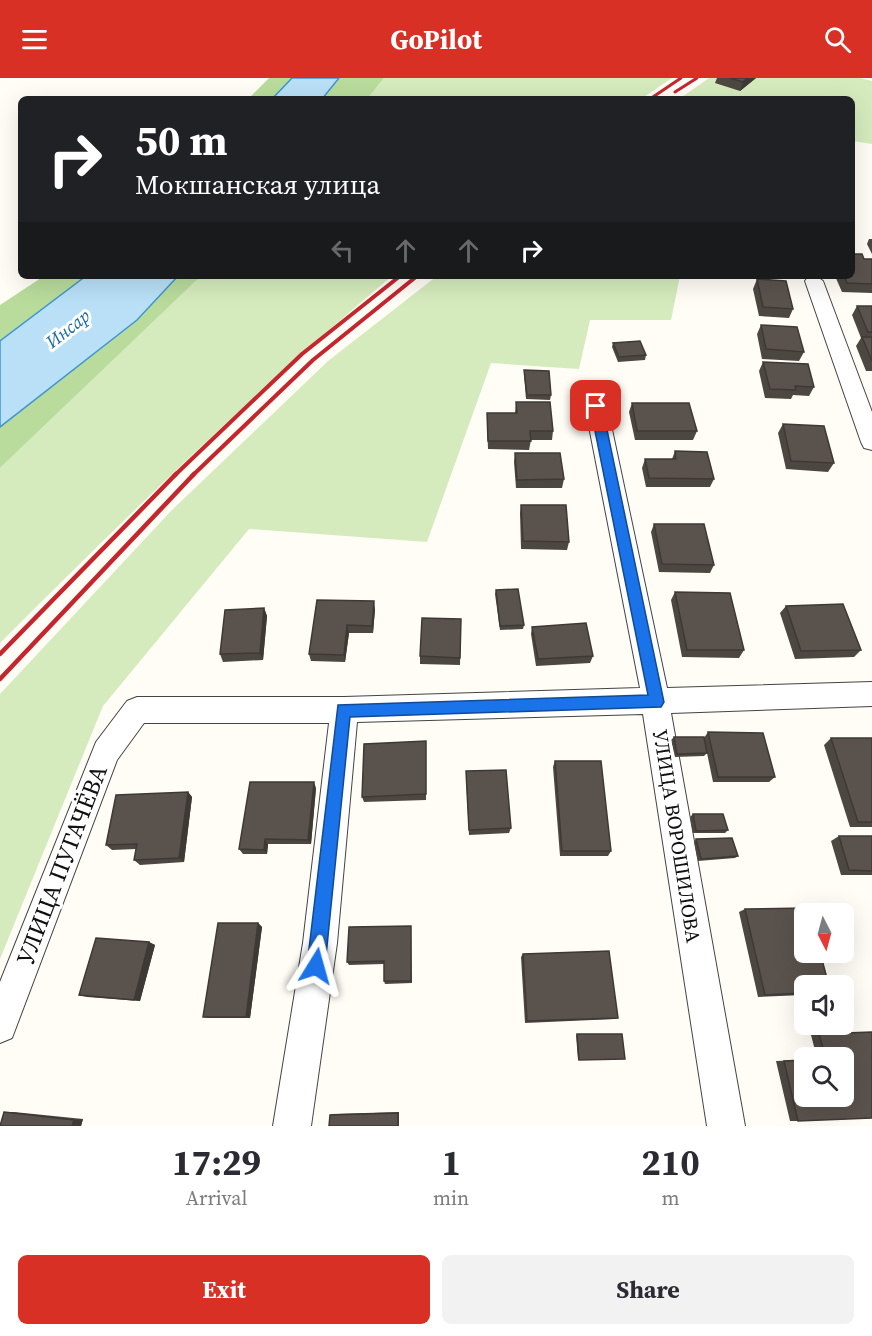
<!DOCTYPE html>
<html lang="en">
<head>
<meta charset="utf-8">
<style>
	:root { --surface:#fff; --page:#f2f2f3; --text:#2b2b33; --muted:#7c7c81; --accent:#d93025 }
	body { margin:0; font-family:"Source Serif 4",serif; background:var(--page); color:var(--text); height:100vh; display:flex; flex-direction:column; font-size:22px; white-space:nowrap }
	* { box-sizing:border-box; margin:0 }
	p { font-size:20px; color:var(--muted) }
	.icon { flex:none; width:33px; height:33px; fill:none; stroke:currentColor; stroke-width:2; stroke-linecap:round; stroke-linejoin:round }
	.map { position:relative; height:1048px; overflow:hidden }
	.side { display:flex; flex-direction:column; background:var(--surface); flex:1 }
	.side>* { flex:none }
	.hud { position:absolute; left:18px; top:18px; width:837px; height:183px; border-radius:9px; box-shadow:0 6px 24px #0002; background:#202124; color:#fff; overflow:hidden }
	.needle { width:39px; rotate:174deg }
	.controls { position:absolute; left:794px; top:825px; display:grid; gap:12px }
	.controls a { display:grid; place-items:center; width:60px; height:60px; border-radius:9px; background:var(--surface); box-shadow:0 6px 24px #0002; font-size:30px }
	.pin { position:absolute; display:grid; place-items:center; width:51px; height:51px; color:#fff; margin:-26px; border-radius:12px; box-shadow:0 3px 9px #0006 }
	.me { position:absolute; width:66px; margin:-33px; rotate:8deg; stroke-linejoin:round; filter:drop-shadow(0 0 4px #0008) }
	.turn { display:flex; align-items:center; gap:21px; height:126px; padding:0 18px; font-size:27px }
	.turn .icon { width:78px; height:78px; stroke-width:2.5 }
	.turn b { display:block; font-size:42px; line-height:51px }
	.lanes { display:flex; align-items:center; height:57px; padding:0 18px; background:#0003; justify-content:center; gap:30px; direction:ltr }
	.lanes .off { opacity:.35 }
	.eta { display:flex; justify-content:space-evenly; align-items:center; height:102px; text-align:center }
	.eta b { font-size:36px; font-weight:700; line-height:42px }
	.action { display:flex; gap:12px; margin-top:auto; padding:12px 18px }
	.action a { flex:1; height:69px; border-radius:9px; background:var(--accent); color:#fff; font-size:24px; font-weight:700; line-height:69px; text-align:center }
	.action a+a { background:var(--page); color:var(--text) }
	header { display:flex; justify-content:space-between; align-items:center; height:78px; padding:0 18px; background:var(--accent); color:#fff; font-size:27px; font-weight:700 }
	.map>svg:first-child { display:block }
	.green { fill:#d5ebbd }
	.forest { fill:#b9dc9c }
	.water { fill:#b9e0f7; stroke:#3f96cf; stroke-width:1.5 }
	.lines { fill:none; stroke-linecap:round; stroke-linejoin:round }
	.street-casing { stroke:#444; stroke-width:2 }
	.street { fill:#fff; fill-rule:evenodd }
	.rail-far2 { stroke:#c4262e; stroke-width:3 }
	.rail-far1 { stroke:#c4262e; stroke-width:4 }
	.rail { stroke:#c4262e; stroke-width:4.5 }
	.wall { fill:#4d4742 }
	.shaded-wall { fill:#3f3936 }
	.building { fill:#5a524d; stroke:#3f3936; stroke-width:1.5 }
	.route { fill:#1a73e8; stroke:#114b97; stroke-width:1.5 }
	.labels { text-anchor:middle; stroke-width:6; stroke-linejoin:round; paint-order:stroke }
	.far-water-label { font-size:18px; font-style:italic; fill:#1768a6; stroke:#fff }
	.street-label { font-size:20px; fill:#111; stroke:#fff }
	.near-street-label { font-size:24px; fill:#111; stroke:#fff }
</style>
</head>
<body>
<header><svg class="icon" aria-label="menu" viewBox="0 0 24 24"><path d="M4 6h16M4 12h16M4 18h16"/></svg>GoPilot<svg class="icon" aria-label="search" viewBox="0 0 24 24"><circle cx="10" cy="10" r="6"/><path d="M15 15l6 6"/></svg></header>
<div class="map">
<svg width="872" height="1048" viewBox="0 0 872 1048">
	<rect width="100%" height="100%" fill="#fffdf5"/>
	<path class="green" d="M384 0H672L641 21H367Z
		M709 0H860L872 3V66L852 63V21H679Z
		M201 198H392C255 313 127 438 0 565V390Z
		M437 198H680L671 242H590L579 291 491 285 427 464 249 451 103 628 0 881V616L171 433 328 283Z"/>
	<path class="forest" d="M269 0H292L272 21H248Z
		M339 0H384L367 21H322Z
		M44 198H86L0 263V227Z
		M178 198H201L0 390V349L137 242Z"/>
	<path class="water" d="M292 0H339L322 21H272Z
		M86 198H178L137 242 0 349V263Z"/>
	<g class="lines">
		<defs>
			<path id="street" d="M816 198 823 203 872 334V372L864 370 861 364 805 203 808 199Z
				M596 321 603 323 607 328 667 610 872 604V628L671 635 745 1048H707L643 636 357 644 337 865 311 1048H273L303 865 329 645H144L117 682 12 960 0 965V904L96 664 127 623 137 619H344L640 610 585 328 589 323Z"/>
		</defs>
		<use href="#street" class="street-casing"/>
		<use href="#street" class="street"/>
		<path class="rail-far2" d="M675 14 697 0
			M650 21 681 0"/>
		<path class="rail-far1" d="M174 398 302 276 400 198
			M192 398 313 282 417 198"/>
		<path class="rail" d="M0 576 176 396
			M0 601 194 396"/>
	</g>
	<path class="wall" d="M717 0H756L740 13 715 5Z
		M869 161H872V176L867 166Z
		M864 181H872V215L842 214 835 198H852Z
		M757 201 793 231 789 240 759 238 753 211Z
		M857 228H872V293H866L856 268 861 260 852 237Z
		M761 247 804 274 799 283 762 281 757 256Z
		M613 265 646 277 645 282 618 284 612 269Z
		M763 284 814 309 809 318 793 317 791 321 765 320 759 293Z
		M524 292 551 317 550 322 526 321 524 297Z
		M516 324 553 353 552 362H531L529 372 488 371 487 344V335H515Z
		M632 325 697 353 693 362H635L629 334Z
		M783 346 834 385 828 394 786 391 778 355Z
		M675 373 714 401 710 409H646L642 390 645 381H672Z
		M515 375 564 401 562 410H516L514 384Z
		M521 427 569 464 567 472 521 471 520 435Z
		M654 446 714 487 710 495 659 494 651 454Z
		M496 512 524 547 523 551 500 552 495 516Z
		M675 514 744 572 739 580 682 579 671 522Z
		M317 522 375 531 373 555H349L345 584 311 583 309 576Z
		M786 528 861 572 854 579 795 581 780 535Z
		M264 530 267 538 263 582 223 584 220 576Z
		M461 541 460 587 420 586V578Z
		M532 549 593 578 590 585 536 588 531 556Z
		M708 654 775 699 769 704H713L707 675 704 678 675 679 671 662 674 659 704 660Z
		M831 660H872V749H850L824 667Z
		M426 663V722L364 724 362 719Z
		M555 683 611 773 608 778H560L553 689Z
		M466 693 511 750 509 755 469 757 466 699Z
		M316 710 311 766H268L267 776H243L239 771Z
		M188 714 192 719 184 784 140 787 134 782 136 771 112 772 106 767Z
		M693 736 728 752 725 755H693L690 739Z
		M839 758H872V797H841L831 763Z
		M696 761 738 778 735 780 698 783 694 764Z
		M745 831 804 908V917L758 919 739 834Z
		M258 845 262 849 250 940H208L203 939Z
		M411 851 412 905 385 906 384 903V886L349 887 347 884Z
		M149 864 155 867 140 923 87 919 79 917Z
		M523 876 618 940 615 941 525 945 521 879Z
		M872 954 798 1043H790L776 983 804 982V1018L843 980H817L811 957Z
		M577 956 625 981 578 982 576 957Z
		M4 1034H14L83 1041 81 1048Z
		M399 1034V1048H329L330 1037 332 1036Z"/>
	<path class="shaded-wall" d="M747 0H756L740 13 743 4Z
		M374 523 375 531 373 555 372 548Z
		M264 530 267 538 263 582 260 575Z
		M347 547 349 555 345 584 344 577Z
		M314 704 316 710 311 766 308 762Z
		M188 714 192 719 184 784 179 780Z
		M265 761 268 766 267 776 264 772Z
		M258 845 262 849 250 940 246 939Z
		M149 864 155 867 140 923 134 922Z
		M83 1041 81 1048H72L74 1042Z"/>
	<path class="building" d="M730 0H747L743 4Z
		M852 176H862L864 181H872V206L847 205 844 198H852Z
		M757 201 786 203 793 231 763 229Z
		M857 228H872V254H868Z
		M761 247 797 249 804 274 766 271Z
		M862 259H872V283Z
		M640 263 646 277 619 279 613 265Z
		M763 284 808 286 814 309 795 308 796 312 770 311Z
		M524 292 549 293 551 317H527Z
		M516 324H550L553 353H530L531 363H488L487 335H517Z
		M632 325H689L697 353H637Z
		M783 346 824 348 834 385 791 383Z
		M675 373 707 374 714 401 649 400 645 381H676Z
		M515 375H560L564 401 517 402Z
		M521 427H566L569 464 523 463Z
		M654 446H704L714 487 662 486Z
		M518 511 524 547 500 548 496 512Z
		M675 514 730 515 744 572H687Z
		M317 522 374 523 372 548 347 547 344 577 309 576Z
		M843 526 861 572 801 573 786 528Z
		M264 530 260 575 220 576 225 532Z
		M422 540 461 541 460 580 420 578Z
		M586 545 593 578 538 581 532 549Z
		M708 654 763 655 775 699H718Z
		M674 659H704L707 675 677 676Z
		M831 660H872V744H858Z
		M426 663V716L362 719 364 666Z
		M555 683H601L611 773H562Z
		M506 692 511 750 469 752 466 693Z
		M250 704H314L308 762 265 761 264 772 239 771Z
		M188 714 179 780 134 782 137 766 106 767 116 717Z
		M693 736H723L728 752 696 753Z
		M839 758H872V793L849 792Z
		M732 760 738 778 701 781 696 761Z
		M808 830 810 836H804V874H820L829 908H804V915L765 917 745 831Z
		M218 845H258L246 939H203Z
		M411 848V903H384V883L347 884 349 849Z
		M96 860 149 864 134 922 79 917Z
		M609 873 618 940 527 943 523 876Z
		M872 954V1040L798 1043 784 983 804 982V1018H843V980H826L819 956Z
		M577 956H622L625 981 579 982Z
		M4 1034 74 1042 72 1048H0Z
		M398 1035V1048H329L330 1037Z"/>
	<path class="route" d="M596 324 602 328 664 624 661 629 350 639 325 888 323 895 316 897 310 895 307 888 338 627 648 617 590 328Z"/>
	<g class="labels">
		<g class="far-water-label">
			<text transform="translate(68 251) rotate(-38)" y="6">Инсар</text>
		</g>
		<g class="street-label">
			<text transform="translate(677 758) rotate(81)" y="7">УЛИЦА ВОРОШИЛОВА</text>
		</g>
		<g class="near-street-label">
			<text transform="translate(62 787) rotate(-69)" y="8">УЛИЦА ПУГАЧЁВА</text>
		</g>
	</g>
</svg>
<div class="controls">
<a><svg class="needle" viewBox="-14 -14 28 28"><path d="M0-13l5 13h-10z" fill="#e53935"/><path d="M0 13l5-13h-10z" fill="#7c7c81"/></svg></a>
<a><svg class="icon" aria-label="sound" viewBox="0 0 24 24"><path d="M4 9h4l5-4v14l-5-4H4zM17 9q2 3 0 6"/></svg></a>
<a><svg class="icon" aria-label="search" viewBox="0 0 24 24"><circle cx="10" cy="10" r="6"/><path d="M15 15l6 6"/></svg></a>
</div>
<div class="pin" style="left:596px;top:328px;background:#d93025"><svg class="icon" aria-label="arrive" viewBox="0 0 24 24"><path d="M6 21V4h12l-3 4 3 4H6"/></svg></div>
<svg class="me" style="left:316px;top:888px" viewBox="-20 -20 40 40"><path d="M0-17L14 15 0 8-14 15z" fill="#1a73e8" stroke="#fff" stroke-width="4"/></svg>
<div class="hud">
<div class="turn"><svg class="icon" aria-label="right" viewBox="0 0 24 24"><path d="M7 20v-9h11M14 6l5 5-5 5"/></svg><div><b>50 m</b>Мокшанская улица</div></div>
<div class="lanes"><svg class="icon off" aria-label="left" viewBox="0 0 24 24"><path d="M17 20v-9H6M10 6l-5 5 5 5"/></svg><svg class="icon off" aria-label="ahead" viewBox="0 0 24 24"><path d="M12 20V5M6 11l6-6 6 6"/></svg><svg class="icon off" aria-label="ahead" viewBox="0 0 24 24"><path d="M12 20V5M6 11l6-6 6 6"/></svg><svg class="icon" aria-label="right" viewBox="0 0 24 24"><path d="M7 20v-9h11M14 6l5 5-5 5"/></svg></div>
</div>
</div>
<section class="side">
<div class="eta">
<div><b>17:29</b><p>Arrival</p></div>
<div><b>1</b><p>min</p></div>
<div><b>210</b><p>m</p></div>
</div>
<div class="action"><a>Exit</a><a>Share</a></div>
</section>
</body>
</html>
